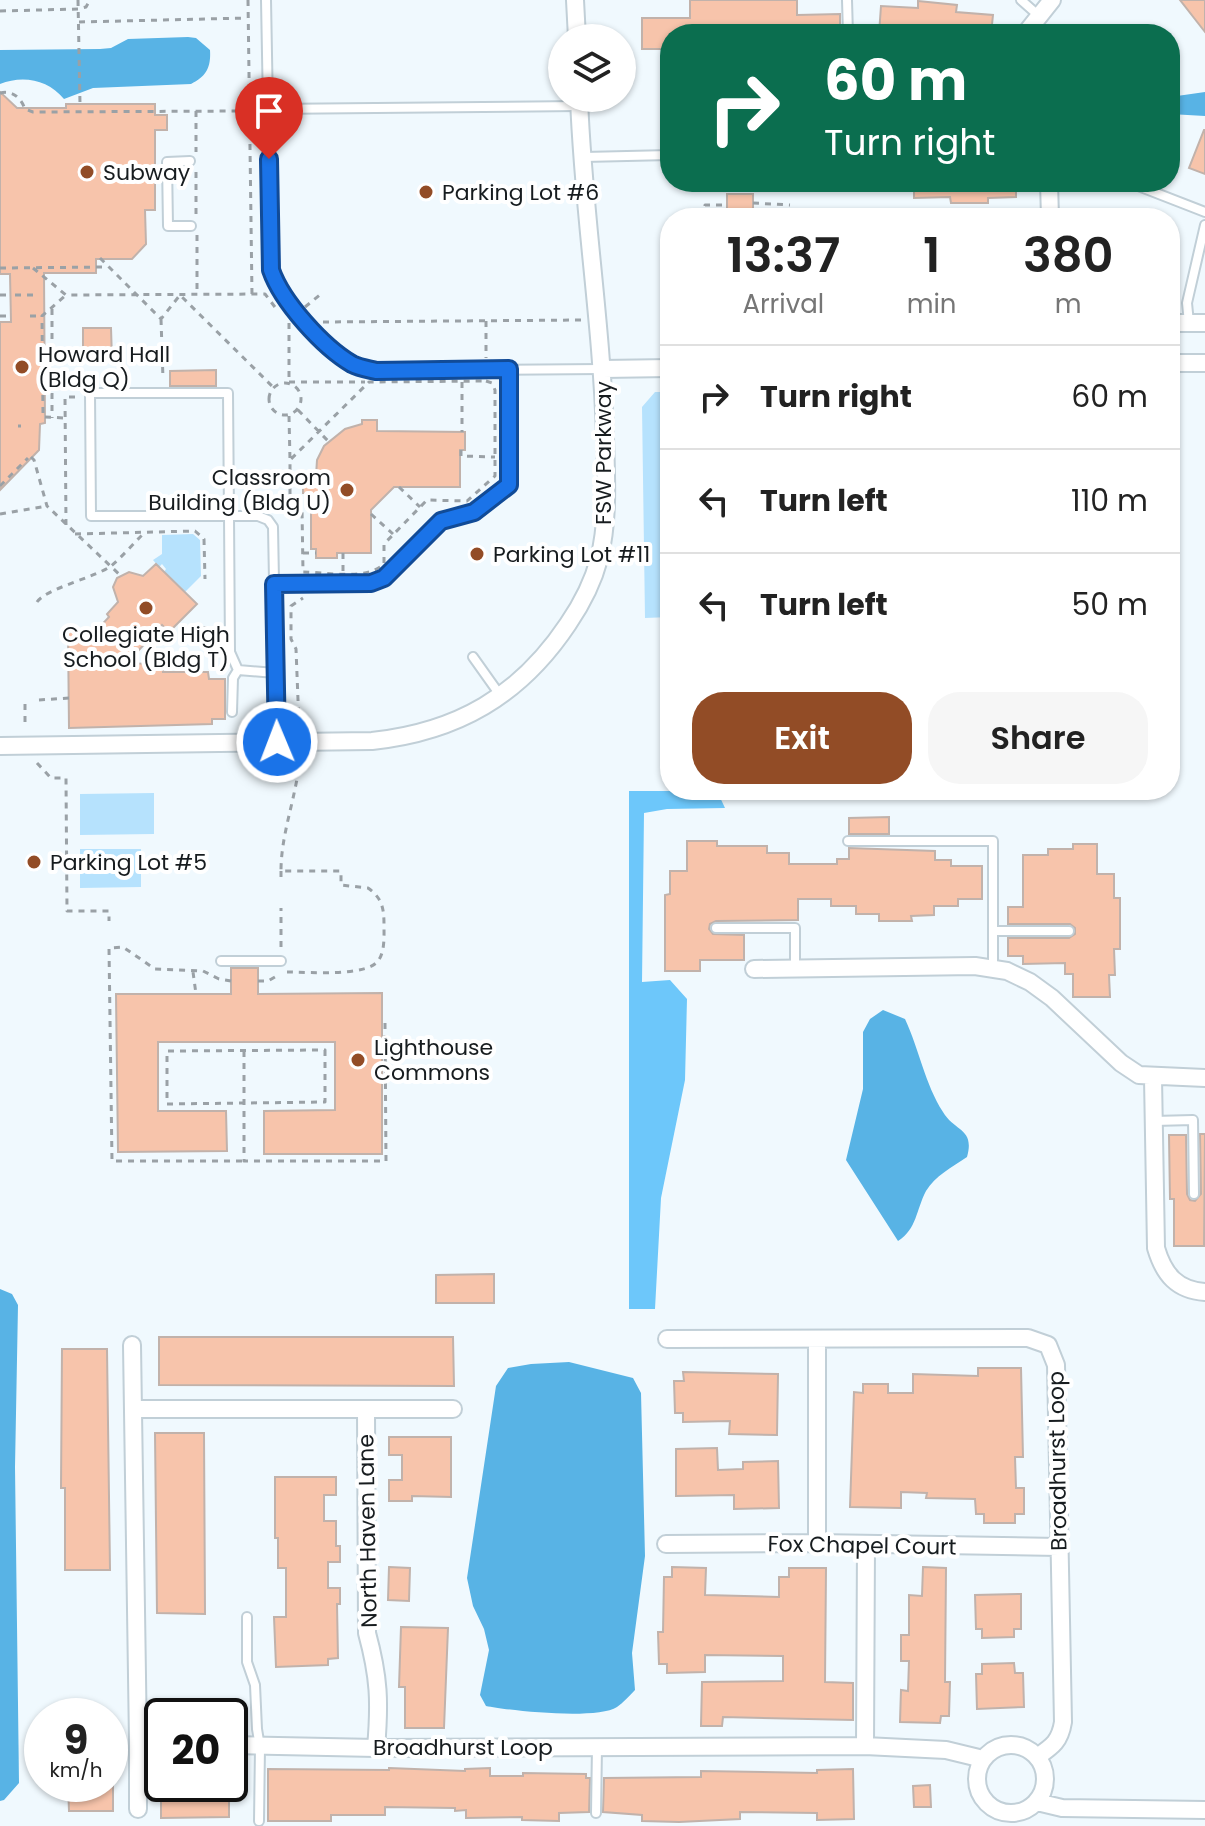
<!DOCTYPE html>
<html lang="en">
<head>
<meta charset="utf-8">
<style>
	:root { --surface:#fff; --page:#f6f6f6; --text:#222; --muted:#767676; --line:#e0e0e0; --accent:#924c26 }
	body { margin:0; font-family:Poppins,sans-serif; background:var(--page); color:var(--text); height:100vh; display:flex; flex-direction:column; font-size:30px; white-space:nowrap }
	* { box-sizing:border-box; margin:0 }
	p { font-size:26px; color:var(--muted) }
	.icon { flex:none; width:44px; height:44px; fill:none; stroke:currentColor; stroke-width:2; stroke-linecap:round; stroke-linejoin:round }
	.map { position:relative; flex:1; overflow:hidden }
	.details { position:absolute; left:660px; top:208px; width:520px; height:592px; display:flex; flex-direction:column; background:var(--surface); border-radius:32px; box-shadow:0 2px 6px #0004 }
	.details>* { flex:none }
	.hud { position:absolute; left:660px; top:24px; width:520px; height:168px; border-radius:32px; box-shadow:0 2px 6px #0004; background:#0b6e4f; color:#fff; overflow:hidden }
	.controls { position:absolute; left:548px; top:24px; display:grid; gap:16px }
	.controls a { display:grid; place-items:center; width:88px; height:88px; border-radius:50%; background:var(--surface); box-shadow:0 2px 6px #0004; font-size:40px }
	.speed { position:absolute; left:24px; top:1698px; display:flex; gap:16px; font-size:40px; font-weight:700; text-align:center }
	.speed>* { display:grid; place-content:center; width:104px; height:104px; border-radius:50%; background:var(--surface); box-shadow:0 2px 6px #0004; line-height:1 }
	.speed small { font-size:20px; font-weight:400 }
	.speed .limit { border:4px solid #111; border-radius:12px; background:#fff; color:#111 }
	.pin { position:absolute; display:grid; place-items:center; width:68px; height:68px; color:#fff; margin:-82px -34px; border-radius:50% 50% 50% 0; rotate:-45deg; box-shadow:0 0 8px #0007 }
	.pin .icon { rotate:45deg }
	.me { position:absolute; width:88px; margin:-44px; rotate:359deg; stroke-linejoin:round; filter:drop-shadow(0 0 6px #0008) }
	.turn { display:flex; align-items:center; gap:28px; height:168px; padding:0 32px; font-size:36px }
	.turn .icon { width:104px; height:104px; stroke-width:2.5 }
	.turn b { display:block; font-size:56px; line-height:68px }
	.eta { display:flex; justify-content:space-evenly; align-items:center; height:136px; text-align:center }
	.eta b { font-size:48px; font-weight:600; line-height:56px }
	.cta { display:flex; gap:16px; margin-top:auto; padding:16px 32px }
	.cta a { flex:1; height:92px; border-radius:32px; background:var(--accent); color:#fff; font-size:32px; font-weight:600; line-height:92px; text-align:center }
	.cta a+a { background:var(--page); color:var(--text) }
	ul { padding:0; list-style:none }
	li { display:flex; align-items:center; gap:24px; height:104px; padding:0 32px; border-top:2px solid var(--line) }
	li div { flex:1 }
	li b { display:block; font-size:30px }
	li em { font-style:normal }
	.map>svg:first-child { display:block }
	.green { fill:#b6e2fd }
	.forest { fill:#6dc7fa }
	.water { fill:#58b3e5 }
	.building { fill:#f7c4ab; stroke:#c1b2ab; stroke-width:2 }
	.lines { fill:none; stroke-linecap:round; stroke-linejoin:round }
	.lane-casing { stroke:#c1cfd7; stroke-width:12 }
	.street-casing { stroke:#c1cfd7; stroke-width:20 }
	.path { stroke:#9aa1a6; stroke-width:3; stroke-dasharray:6 6; stroke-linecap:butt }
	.lane { stroke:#fff; stroke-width:8 }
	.street { stroke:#fff; stroke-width:16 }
	.route-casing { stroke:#114b97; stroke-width:20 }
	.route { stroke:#1a73e8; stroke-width:14 }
	.poi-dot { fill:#924c26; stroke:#fff; stroke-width:3 }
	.labels { text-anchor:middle; stroke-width:8; stroke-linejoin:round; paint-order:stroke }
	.poi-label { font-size:22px; fill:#171c1f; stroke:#fff; text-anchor:start }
	.street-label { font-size:22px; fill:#171c1f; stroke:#fff }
</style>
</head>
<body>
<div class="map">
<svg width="1205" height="1826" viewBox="0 0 1205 1826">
	<rect width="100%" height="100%" fill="#f0f9fe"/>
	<path class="green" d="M655 392H670V617L645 618 642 407Z
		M193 534 200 540 201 576 185 592 164 572 166 569 162 564 159 567 153 560 162 554V535Z
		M154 793V834L80 835V794Z
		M80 849H141V887L80 888Z"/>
	<path class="forest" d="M629 791H717L725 808 667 809 644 813 642 982 670 980 687 999 685 1080 661 1198 655 1309H629Z"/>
	<path class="water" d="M188 37 196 38 210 50C211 67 207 76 191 84L93 88 64 99C48 79 22 75 0 84V50L100 49 111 48 128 39Z
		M1205 92V116L1170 114V97Z
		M883 1010 905 1019C919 1049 925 1084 943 1112 955 1132 975 1128 967 1157 952 1167 935 1176 926 1191 916 1210 917 1229 898 1241L846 1160 863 1089V1032L870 1019Z
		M0 1289 12 1294 18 1305 15 1467 19 1783 4 1800 0 1801Z
		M569 1362 633 1378 641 1393 645 1556 632 1653 635 1690C629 1696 623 1703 617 1707 597 1720 511 1711 486 1706L480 1695 489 1650 484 1629 473 1606 467 1578 496 1386 508 1368 531 1364Z"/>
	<path class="building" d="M690 0H797V15L840 14V34H670V49H642V18H690Z
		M1180 0H1205V32Z
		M918 1 957 5 956 12 993 15 991 34H879L881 6 918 8Z
		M0 92 17 108H66V104H155V115H167V130H155V210H145L146 244 132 259H96V273H44L45 423 40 424 39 450 0 490V322H11L10 274H0Z
		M1204 130H1205V174L1189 168Z
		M914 182H1016V197L988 198V203H951L950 197 914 198Z
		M727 194H753V218H727Z
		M83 328H111L112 359H83Z
		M216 370V386H170V371Z
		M362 420H377V431L465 432V450H460V487H394L371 510V553H337V558H316V549H311V493H303V476H316L317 460 324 446 345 429 362 424Z
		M156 564 197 604 169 632 162 625 126 664 163 663V672H208L209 679H225V719H212V724L69 728 68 632 96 631 109 617 107 614 118 602 113 587 117 578 129 572 143 576Z
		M889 817V834H849V818Z
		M687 841H717V846H767V853H789V864H837V859H849V848L935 851V860H951V866H982V899H958V906H934V915L911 916 912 921H879V914H856V906H831V899H798V920L716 921 710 924 709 929 713 934 744 935V960H700V971H665V895L670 894V871H687Z
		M1073 844H1097V874H1114V898H1120V949H1114L1115 975H1109L1110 997H1073V974H1065V963L1023 964V956H1008V938H1069L1075 934V928L1070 924H1008V907H1023V855H1048V849H1073Z
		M231 968H258V994L382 993V1154H264V1111L335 1110V1042H158V1111H226L227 1151 118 1152 116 994H231Z
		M1200 1134H1205L1204 1246H1174V1199H1170L1169 1135H1186L1187 1194 1190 1200 1195 1201 1201 1194Z
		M494 1274V1303H436V1275Z
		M159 1337H453L454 1386 159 1385Z
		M62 1349H107L110 1570H65V1488H61Z
		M978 1368H1021L1023 1457H1015L1016 1488H1024V1514H1015V1523H984V1514H976L975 1499 926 1498 927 1493 901 1492V1508L850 1507 854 1392 863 1393V1384H888V1393H913V1374L978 1376Z
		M683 1372 778 1374 777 1435 729 1434 730 1421 683 1422V1413H675L674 1381H684Z
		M155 1433H204L205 1614 157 1613Z
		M389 1437H451V1497L412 1496V1501H389V1480H402V1455H389Z
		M717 1448 718 1470 743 1469V1462L778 1461 779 1508 734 1509V1495L676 1496V1449Z
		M275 1477H336V1495H324V1521H336V1546H340V1562H328V1588H340V1604H337L338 1658 328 1659V1665L276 1667 274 1617H286V1568H278V1538H275Z
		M389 1567 410 1568 409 1601 388 1600Z
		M672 1567 706 1568 705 1595 779 1597V1577H789V1568H826L825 1682 853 1683V1720L723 1717 722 1726H701L702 1682 783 1681V1656L705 1655V1672L667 1673V1664H659L658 1632H663L664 1577H672Z
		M923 1567 946 1568 945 1682H950L949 1716H941L940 1723 900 1722 901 1690 908 1691 909 1661H901V1635H909V1595L922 1596Z
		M1021 1594V1629H1014V1637L982 1638V1629H976L975 1595Z
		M401 1627 448 1628 444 1728H405V1687H399Z
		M1014 1663 1015 1673H1023L1024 1707 977 1709 976 1674H982V1664Z
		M389 1768 465 1771V1769L490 1768V1776H523V1773L586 1774V1778H590L589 1812 559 1813V1821L522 1820V1817L466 1818V1810L455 1811V1808L385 1807V1815H331V1821H268V1769L389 1770Z
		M853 1769 854 1819 817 1820V1813L740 1812V1819L679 1822 642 1821V1815L603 1812 604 1778 701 1777V1771L817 1773V1770Z
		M68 1784H113V1811H69Z
		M161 1784H229V1817L161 1818Z
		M930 1785 931 1807H914L913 1786Z"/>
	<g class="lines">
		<defs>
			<path id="lane" d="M266 0 271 270C282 302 323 347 352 364 360 368 368 369 376 371L602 369
				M847 0 848 34
				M1021 0 1038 15
				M268 109 579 106
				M584 157 670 155
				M190 161 167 162 168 226H191
				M1095 185 1133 184 1205 212
				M670 293 667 306 670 320
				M1189 323 1187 303 1205 225
				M274 584 371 583 384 578 441 521 474 512 509 485V369
				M473 657 500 695
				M275 673 238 670 230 652 229 516 228 393H90L91 516H258L268 520 273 527 277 742
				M232 712 233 678 238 670
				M848 841H993V968
				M716 928H795V968
				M993 931H1069
				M221 961H281
				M1154 1121 1193 1120 1194 1194
				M247 1617V1662L255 1685 257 1729 260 1747 259 1821
				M596 1813 597 1747"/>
			<path id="street" d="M575 0 577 38
				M1025 34 1052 0
				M1049 182 1050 218
				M1170 323H1205
				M1170 363H1205
				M603 369 670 368
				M0 746 372 741C457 732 520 696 568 624 581 605 593 582 599 559 609 519 606 477 605 437 602 324 583 211 579 98
				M754 969 975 966 1007 971 1030 982 1052 998 1121 1063 1139 1075 1205 1078
				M1153 1078 1156 1248C1164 1275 1177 1290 1205 1292
				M667 1339 1028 1338 1048 1345 1056 1365 1063 1722C1060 1741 1053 1746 1037 1757
				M132 1345 138 1742H162
				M133 1409H453
				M366 1409 367 1633C379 1677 380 1702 376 1748
				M817 1543V1339
				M666 1544 817 1543 1059 1547
				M138 1742V1809
				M977 1779a34 34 0 1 1 68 0a34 34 0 1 1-68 0Z
				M230 1745 376 1748 865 1746 946 1750 983 1759
				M865 1746 866 1545
				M1037 1802 1062 1808 1205 1810"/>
		</defs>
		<use href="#lane" class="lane-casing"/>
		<use href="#street" class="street-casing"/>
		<path class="path" d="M78 0 80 104
			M248 0 252 295
			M0 11 78 9 86 7 90 0
			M79 22 247 18
			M0 93C13 90 21 98 25 109L33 112 241 111 249 113
			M196 111V152
			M196 172V216
			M753 203 790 205
			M846 211V218
			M800 214 804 218
			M705 218V205H727
			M197 235V295
			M100 258 161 319 180 295 274 388
			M0 268 108 267
			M33 268 66 295 265 294 278 311
			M0 295H11
			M15 295H37
			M305 307 321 294
			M52 309V418
			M0 316H11
			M30 316H42
			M161 319 163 379
			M486 321V358
			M323 322 582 320
			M289 323V383
			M486 381 492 383 495 390V476L467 501 427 500 384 544V564C366 581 326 572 303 572L302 509H290V460L369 382Z
			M289 382H365
			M462 382V432
			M269 399a16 16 0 1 1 32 0a16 16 0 1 1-32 0Z
			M298 410 329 442
			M43 413 42 316 66 295
			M289 416 290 460
			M45 417 65 418
			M18 426H21
			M461 450V456L495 457
			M31 457 34 460 47 506 120 575
			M0 486 28 458
			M399 487 420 507
			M0 514 47 506
			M371 514 393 534
			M66 525 65 397H77
			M75 534 195 531 204 539 205 579
			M303 553H316
			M343 553V572
			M37 602C47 588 94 578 111 566 122 557 133 544 143 534
			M205 626 206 652 211 663
			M39 700 69 698
			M25 704V728
			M299 725 296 649 291 639V606L303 598
			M37 763 51 778H66L67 911H109V921
			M281 871V883
			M281 947V908
			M193 972 196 994
			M287 972C307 972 366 977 378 961 385 952 384 936 384 925 384 908 382 898 368 888L341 885V871H281C281 832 297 796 300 756
			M231 981 219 979 203 971 155 969 123 947 109 948 112 1161H244
			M258 981H268L280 974
			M325 1050V1102L167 1104V1051Z
			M244 1051V1161H386L385 1023H382"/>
		<use href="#lane" class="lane"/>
		<use href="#street" class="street"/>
	</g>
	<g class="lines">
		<defs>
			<path id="route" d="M269 159 271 270C282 302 323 347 352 364 360 368 368 369 376 371L509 369V485L474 512 441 521 384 578 371 583 274 584 277 742"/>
		</defs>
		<use href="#route" class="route-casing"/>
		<use href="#route" class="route"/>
	</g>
	<g class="poi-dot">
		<circle cx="87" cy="172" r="8"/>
		<circle cx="426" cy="192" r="8"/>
		<circle cx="22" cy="367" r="8"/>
		<circle cx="347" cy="490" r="8"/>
		<circle cx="477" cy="554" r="8"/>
		<circle cx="146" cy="608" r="8"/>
		<circle cx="34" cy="862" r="8"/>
		<circle cx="358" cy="1060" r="8"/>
	</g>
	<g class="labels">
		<g class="poi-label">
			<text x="103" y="180">Subway</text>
			<text x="442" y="200">Parking Lot #6</text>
			<text x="38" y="362">Howard Hall<tspan x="38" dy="25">(Bldg Q)</tspan></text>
			<text x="331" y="485" text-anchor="end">Classroom<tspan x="331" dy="25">Building (Bldg U)</tspan></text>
			<text x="493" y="562">Parking Lot #11</text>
			<text x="146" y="642" text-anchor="middle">Collegiate High<tspan x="146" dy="25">School (Bldg T)</tspan></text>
			<text x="50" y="870">Parking Lot #5</text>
			<text x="374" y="1055">Lighthouse<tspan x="374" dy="25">Commons</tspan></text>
		</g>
		<g class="street-label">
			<text transform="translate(603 453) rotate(-90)" y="8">FSW Parkway</text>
			<text transform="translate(1057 1461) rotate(-91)" y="8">Broadhurst Loop</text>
			<text transform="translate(367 1531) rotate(-91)" y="8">North Haven Lane</text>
			<text transform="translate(862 1545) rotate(1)" y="8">Fox Chapel Court</text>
			<text x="463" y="1755">Broadhurst Loop</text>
		</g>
	</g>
</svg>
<div class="controls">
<a><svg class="icon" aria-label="layers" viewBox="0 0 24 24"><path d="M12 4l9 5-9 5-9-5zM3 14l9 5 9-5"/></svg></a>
</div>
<div class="speed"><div>9<small>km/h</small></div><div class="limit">20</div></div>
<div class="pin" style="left:269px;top:159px;background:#d93025"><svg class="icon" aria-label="arrive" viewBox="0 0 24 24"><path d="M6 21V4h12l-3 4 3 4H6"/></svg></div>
<svg class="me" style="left:277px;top:742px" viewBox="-20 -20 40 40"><circle r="17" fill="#1a73e8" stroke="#fff" stroke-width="3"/><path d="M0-11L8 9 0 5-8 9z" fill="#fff"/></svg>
<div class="hud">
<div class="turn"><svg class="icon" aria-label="right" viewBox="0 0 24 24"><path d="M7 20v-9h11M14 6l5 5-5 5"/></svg><div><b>60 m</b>Turn right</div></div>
</div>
<section class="details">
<div class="eta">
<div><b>13:37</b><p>Arrival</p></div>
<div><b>1</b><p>min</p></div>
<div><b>380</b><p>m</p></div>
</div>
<ul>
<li><svg class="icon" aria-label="right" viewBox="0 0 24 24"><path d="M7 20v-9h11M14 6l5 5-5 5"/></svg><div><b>Turn right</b></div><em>60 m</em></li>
<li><svg class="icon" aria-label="left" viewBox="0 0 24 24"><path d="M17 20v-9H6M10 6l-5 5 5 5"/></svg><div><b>Turn left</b></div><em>110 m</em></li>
<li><svg class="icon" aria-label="left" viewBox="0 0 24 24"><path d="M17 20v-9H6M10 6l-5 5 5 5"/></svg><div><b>Turn left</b></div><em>50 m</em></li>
</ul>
<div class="cta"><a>Exit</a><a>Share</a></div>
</section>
</div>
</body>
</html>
